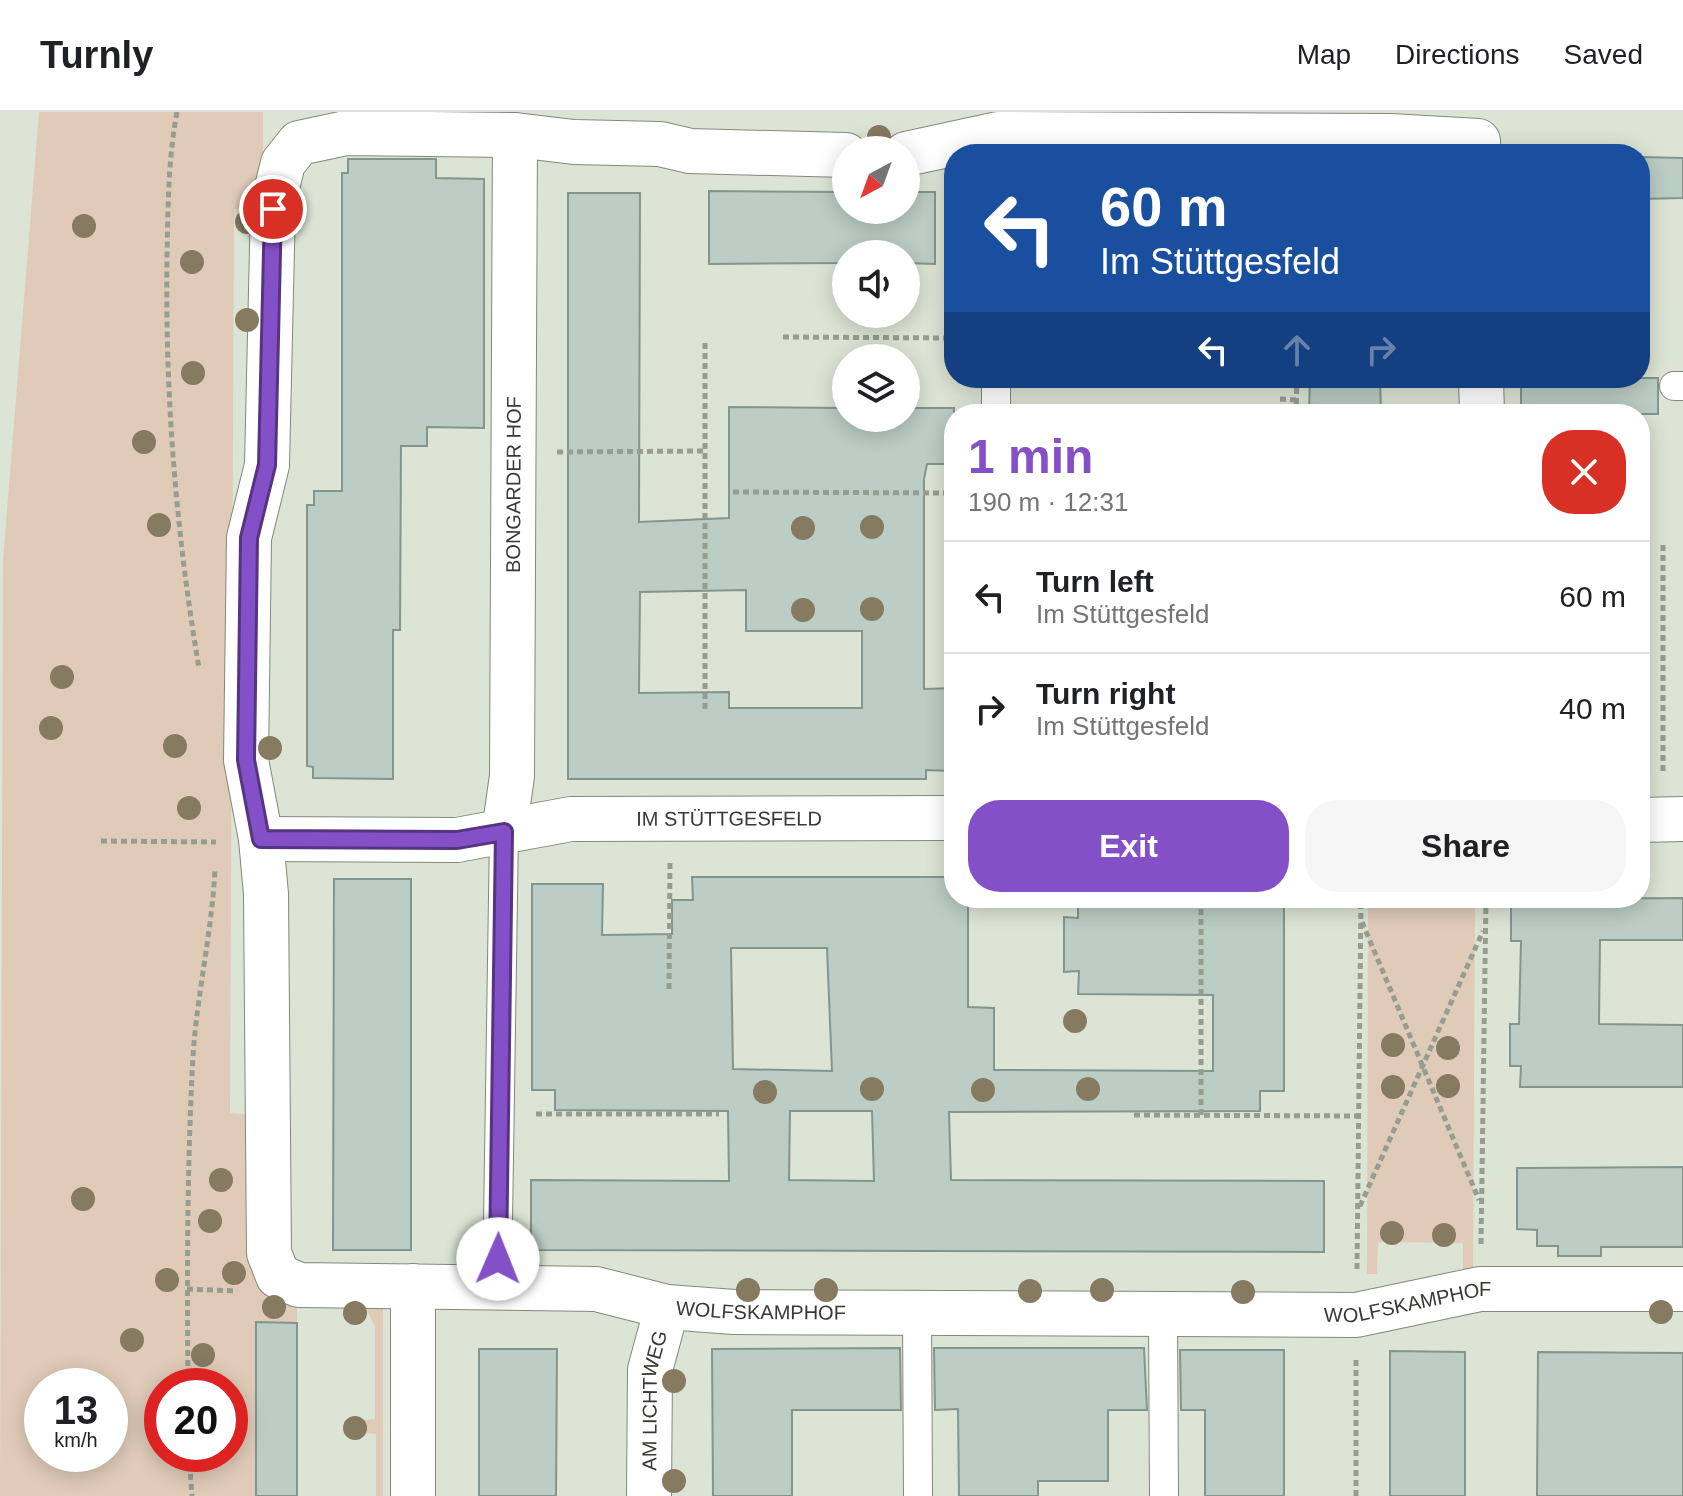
<!DOCTYPE html>
<html lang="en">
<head>
<meta charset="utf-8">
<style>
	:root { --surface:#fff; --page:#f6f6f6; --text:#202124; --muted:#757577; --line:#e0e0e0; --accent:#8450c8 }
	body { margin:0; font-family:Arial,sans-serif; background:var(--page); color:var(--text); height:100vh; display:flex; flex-direction:column; font-size:30px; white-space:nowrap }
	* { box-sizing:border-box; margin:0 }
	p { font-size:26px; color:var(--muted) }
	.icon { flex:none; width:44px; height:44px; fill:none; stroke:currentColor; stroke-width:2; stroke-linecap:round; stroke-linejoin:round }
	.map { position:relative; flex:1; overflow:hidden }
	.panel { position:absolute; left:944px; top:292px; width:706px; height:504px; display:flex; flex-direction:column; background:var(--surface); border-radius:32px; box-shadow:0 4px 20px #0003 }
	.panel>* { flex:none }
	.banner { position:absolute; left:944px; top:32px; width:706px; height:244px; border-radius:32px; box-shadow:0 4px 20px #0003; background:#1a4fa0; color:#fff; overflow:hidden }
	.needle { width:52px; rotate:221deg }
	.tools { position:absolute; left:832px; top:24px; display:grid; gap:16px }
	.tools a { display:grid; place-items:center; width:88px; height:88px; border-radius:50%; background:var(--surface); box-shadow:0 4px 20px #0003; font-size:40px }
	.speed { position:absolute; left:24px; top:1256px; display:flex; gap:16px; font-size:40px; font-weight:700; text-align:center }
	.speed>* { display:grid; place-content:center; width:104px; height:104px; border-radius:50%; background:var(--surface); box-shadow:0 4px 20px #0003; line-height:1 }
	.speed small { font-size:20px; font-weight:400 }
	.speed .limit { border:12px solid #d22; background:#fff; color:#111 }
	.pin { position:absolute; display:grid; place-items:center; width:68px; height:68px; color:#fff; margin:-34px; border:4px solid #fff; border-radius:50%; box-shadow:0 2px 8px #0007 }
	.me { position:absolute; width:88px; margin:-44px; rotate:1deg; stroke-linejoin:round; filter:drop-shadow(0 0 6px #0008) }
	.turn { display:flex; align-items:center; gap:28px; height:168px; padding:0 24px; font-size:36px }
	.turn .icon { width:104px; height:104px; stroke-width:2.5 }
	.turn b { display:block; font-size:56px; line-height:68px }
	.lanes { display:flex; align-items:center; height:76px; padding:0 24px; background:#0003; justify-content:center; gap:40px; direction:ltr }
	.lanes .off { opacity:.35 }
	.round { display:grid; place-items:center; flex:none; width:84px; height:84px; border-radius:32px; background:var(--page) }
	.head { display:flex; align-items:center; justify-content:space-between; height:136px; padding:0 24px }
	h1 { font-size:48px; font-weight:600; line-height:60px; color:var(--accent) }
	.cta { display:flex; gap:16px; margin-top:auto; padding:16px 24px }
	.cta a { flex:1; height:92px; border-radius:32px; background:var(--accent); color:#fff; font-size:32px; font-weight:600; line-height:92px; text-align:center }
	.cta a+a { background:var(--page); color:var(--text) }
	ul { padding:0; list-style:none }
	li { display:flex; align-items:center; gap:24px; height:112px; padding:0 24px; border-top:2px solid var(--line) }
	li div { flex:1 }
	li b { display:block; font-size:30px }
	li em { font-style:normal }
	header { display:flex; align-items:center; gap:48px; box-sizing:border-box; height:112px; padding:0 40px; background:var(--surface); border-bottom:2px solid var(--line) }
	header strong { font-size:38px }
	nav { display:flex; gap:44px; margin-inline-start:auto; font-size:28px }
	.map>svg:first-child { display:block }
	.green { fill:#e0cbb8; fill-rule:evenodd }
	.building { fill:#bbcdc5; stroke:#84958d; stroke-width:2; fill-rule:evenodd }
	.lines { fill:none; stroke-linecap:round; stroke-linejoin:round }
	.service-casing { stroke:#81897b; stroke-width:30 }
	.minor-casing { stroke:#81897b; stroke-width:46 }
	.path { stroke:#969d91; stroke-width:5; stroke-dasharray:6 4; stroke-linecap:butt }
	.service { stroke:#fff; stroke-width:28 }
	.minor { stroke:#fff; stroke-width:44 }
	.tree { fill:#867a61 }
	.route-casing { stroke:#563482; stroke-width:20 }
	.route { stroke:#8450c8; stroke-width:14 }
	.labels { text-anchor:middle; stroke-width:7; stroke-linejoin:round; paint-order:stroke }
	.street-label { font-size:20px; fill:#373a34; stroke:#dce5d5 }
</style>
</head>
<body>
<header>
<strong>Turnly</strong>
<nav><a>Map</a><a>Directions</a><a>Saved</a></nav>
</header>
<div class="map">
<svg width="1683" height="1384" viewBox="0 0 1683 1384">
	<rect width="100%" height="100%" fill="#dce5d5"/>
	<path class="green" d="M39 0H263V98L234 97 230 1001 255 1003 297 1187V1211H256V1384H0L3 448ZM42 1274H110V1342H42ZM162 1274H230V1342H162Z
		M1368 786H1475L1473 1161 1463 1162V1131L1378 1130 1377 1162H1367Z
		M371 1189 383 1193V1384H376V1322L364 1321V1308L375 1307V1215L366 1196Z"/>
	<path class="building" d="M1640 45 1683 46V86L1640 87Z
		M348 47H436V66L484 67V316L427 315V334H401L400 518H393V667L313 666V655L307 654V393H314V379H342V61H348Z
		M709 79 846 80V98H906V80H935V152L906 151V142H846V151L709 152Z
		M568 81H640L639 410 729 406V295L846 296V306H906V296H954V352H927L924 367V577L954 576V659L926 658V667H568ZM746 478V519H862V596H729V580L639 581 640 480Z
		M1310 266H1380L1381 302H1309Z
		M1521 266H1658V302H1521Z
		M692 765H954V786H968V895L994 896V958L1213 959V883L1078 882 1079 859 1064 860V805L1078 806V786H1284V979H1260V999L949 1000 951 1068 1324 1069V1140L531 1138V1068L729 1069 728 999 555 998V978H532V772H603L602 823 672 822V788H693ZM731 836H827L832 959 733 957ZM790 999H872L874 1069 789 1068Z
		M334 767H411V1138H333Z
		M1683 786V828H1600L1599 912 1683 913V975H1520L1521 954H1510V912H1519L1521 829H1511V787Z
		M1683 1055V1135H1601V1144H1558V1134H1537V1118L1517 1117V1056Z
		M256 1210 297 1211V1384H256Z
		M900 1236 901 1298H792V1384H713L712 1237Z
		M934 1236H1144L1147 1298H1108V1369H1038V1384H959L958 1297 935 1298Z
		M479 1237H557L556 1384H479Z
		M1180 1238H1284V1384H1205V1298H1181Z
		M1390 1239 1465 1240V1384H1390Z
		M1538 1240 1683 1241V1384H1537Z"/>
	<g class="lines">
		<defs>
			<path id="service" d="M1674 274H1683
				M996 302V266
				M497 1175 504 720
				M917 1201 918 1384
				M1163 1202 1164 1384"/>
			<g id="minor">
				<path d="M906 42 998 22 1390 24 1478 29V42"/>
				<path id="s1" d="M846 43 690 39 660 32 574 30 515 23 346 21 299 31 283 51 273 92 267 353 249 426 246 648 261 727 266 782 269 1141 278 1164 299 1173 596 1177 667 1195 734 1200 1356 1203 1480 1177H1683"/>
				<path d="M1481 266 1482 302"/>
				<path d="M1640 708 1683 707"/>
				<path id="s2" d="M504 720 512 664 515 23"/>
				<path id="s3" d="M261 727 457 728 571 707 954 706"/>
				<path d="M413 1384V1174"/>
				<path id="s4" d="M649 1384 650 1258 667 1195"/>
			</g>
		</defs>
		<use href="#service" class="service-casing"/>
		<use href="#minor" class="minor-casing"/>
		<path class="path" d="M177 0C168 48 168 96 167 145 165 282 176 421 199 556
			M783 225 954 226
			M1280 287 1296 288
			M1296 302 1297 266
			M557 340 704 339
			M733 380 954 381
			M1663 433V663
			M705 597V230
			M101 729 216 730
			M1362 810 1479 1088
			M669 877 670 750
			M536 1002H719
			M1134 1003 1359 1004
			M1201 1003V786
			M1360 1094 1483 819
			M1481 1132 1486 786
			M1357 1157 1361 786
			M187 1177 237 1179
			M188 1274C187 1164 187 1054 193 944 197 882 212 820 215 757
			M189 1342 192 1384
			M1356 1384V1247"/>
		<use href="#service" class="service"/>
		<use href="#minor" class="minor"/>
	</g>
	<g class="tree">
		<circle cx="879" cy="25" r="12"/>
		<circle cx="247" cy="110" r="12"/>
		<circle cx="84" cy="114" r="12"/>
		<circle cx="192" cy="150" r="12"/>
		<circle cx="247" cy="208" r="12"/>
		<circle cx="193" cy="261" r="12"/>
		<circle cx="144" cy="330" r="12"/>
		<circle cx="159" cy="413" r="12"/>
		<circle cx="872" cy="415" r="12"/>
		<circle cx="803" cy="416" r="12"/>
		<circle cx="872" cy="497" r="12"/>
		<circle cx="803" cy="498" r="12"/>
		<circle cx="62" cy="565" r="12"/>
		<circle cx="51" cy="616" r="12"/>
		<circle cx="175" cy="634" r="12"/>
		<circle cx="270" cy="636" r="12"/>
		<circle cx="189" cy="696" r="12"/>
		<circle cx="1075" cy="909" r="12"/>
		<circle cx="1393" cy="933" r="12"/>
		<circle cx="1448" cy="936" r="12"/>
		<circle cx="1448" cy="974" r="12"/>
		<circle cx="1393" cy="975" r="12"/>
		<circle cx="872" cy="977" r="12"/>
		<circle cx="1088" cy="977" r="12"/>
		<circle cx="983" cy="978" r="12"/>
		<circle cx="765" cy="980" r="12"/>
		<circle cx="221" cy="1068" r="12"/>
		<circle cx="83" cy="1087" r="12"/>
		<circle cx="210" cy="1109" r="12"/>
		<circle cx="1392" cy="1121" r="12"/>
		<circle cx="1444" cy="1123" r="12"/>
		<circle cx="234" cy="1161" r="12"/>
		<circle cx="167" cy="1168" r="12"/>
		<circle cx="748" cy="1178" r="12"/>
		<circle cx="826" cy="1178" r="12"/>
		<circle cx="1102" cy="1178" r="12"/>
		<circle cx="1030" cy="1179" r="12"/>
		<circle cx="1243" cy="1180" r="12"/>
		<circle cx="274" cy="1195" r="12"/>
		<circle cx="1661" cy="1200" r="12"/>
		<circle cx="355" cy="1201" r="12"/>
		<circle cx="132" cy="1228" r="12"/>
		<circle cx="203" cy="1243" r="12"/>
		<circle cx="674" cy="1269" r="12"/>
		<circle cx="355" cy="1316" r="12"/>
		<circle cx="674" cy="1369" r="12"/>
	</g>
	<g class="lines">
		<defs>
			<path id="route" d="M273 97 267 353 249 426 246 648 261 727 457 728 504 720 498 1147"/>
		</defs>
		<use href="#route" class="route-casing"/>
		<use href="#route" class="route"/>
	</g>
	<g class="labels">
		<g class="street-label">
			<text dy="7" stroke="none"><textPath href="#s2" startOffset="348">BONGARDER HOF</textPath></text>
			<text dy="7" stroke="none"><textPath href="#s3" startOffset="470">IM STÜTTGESFELD</textPath></text>
			<text dy="7" stroke="none"><textPath href="#s1" startOffset="2830">WOLFSKAMPHOF</textPath></text>
			<text dy="7" stroke="none"><textPath href="#s1" startOffset="2182">WOLFSKAMPHOF</textPath></text>
			<text dy="7" stroke="none"><textPath href="#s4" startOffset="96">AM LICHTWEG</textPath></text>
		</g>
	</g>
</svg>
<div class="tools">
<a><svg class="needle" viewBox="-14 -14 28 28"><path d="M0-13l5 13h-10z" fill="#e53935"/><path d="M0 13l5-13h-10z" fill="#757577"/></svg></a>
<a><svg class="icon" aria-label="sound" viewBox="0 0 24 24"><path d="M4 9h4l5-4v14l-5-4H4zM17 9q2 3 0 6"/></svg></a>
<a><svg class="icon" aria-label="layers" viewBox="0 0 24 24"><path d="M12 4l9 5-9 5-9-5zM3 14l9 5 9-5"/></svg></a>
</div>
<div class="speed"><div>13<small>km/h</small></div><div class="limit">20</div></div>
<div class="pin" style="left:273px;top:97px;background:#d93025"><svg class="icon" aria-label="arrive" viewBox="0 0 24 24"><path d="M6 21V4h12l-3 4 3 4H6"/></svg></div>
<svg class="me" style="left:498px;top:1147px" viewBox="-20 -20 40 40"><circle r="19" fill="#fff"/><path d="M0-13L10 11 0 6-10 11z" fill="#8450c8"/></svg>
<div class="banner">
<div class="turn"><svg class="icon" aria-label="left" viewBox="0 0 24 24"><path d="M17 20v-9H6M10 6l-5 5 5 5"/></svg><div><b>60 m</b>Im Stüttgesfeld</div></div>
<div class="lanes"><svg class="icon" aria-label="left" viewBox="0 0 24 24"><path d="M17 20v-9H6M10 6l-5 5 5 5"/></svg><svg class="icon off" aria-label="ahead" viewBox="0 0 24 24"><path d="M12 20V5M6 11l6-6 6 6"/></svg><svg class="icon off" aria-label="right" viewBox="0 0 24 24"><path d="M7 20v-9h11M14 6l5 5-5 5"/></svg></div>
</div>
<section class="panel">
<div class="head"><div><h1>1 min</h1><p>190 m · 12:31</p></div><a class="round" style="background:#d93025;color:#fff"><svg class="icon" aria-label="close" viewBox="0 0 24 24"><path d="M6 6l12 12M18 6L6 18"/></svg></a></div>
<ul>
<li><svg class="icon" aria-label="left" viewBox="0 0 24 24"><path d="M17 20v-9H6M10 6l-5 5 5 5"/></svg><div><b>Turn left</b><p>Im Stüttgesfeld</p></div><em>60 m</em></li>
<li><svg class="icon" aria-label="right" viewBox="0 0 24 24"><path d="M7 20v-9h11M14 6l5 5-5 5"/></svg><div><b>Turn right</b><p>Im Stüttgesfeld</p></div><em>40 m</em></li>
</ul>
<div class="cta"><a>Exit</a><a>Share</a></div>
</section>
</div>
</body>
</html>
